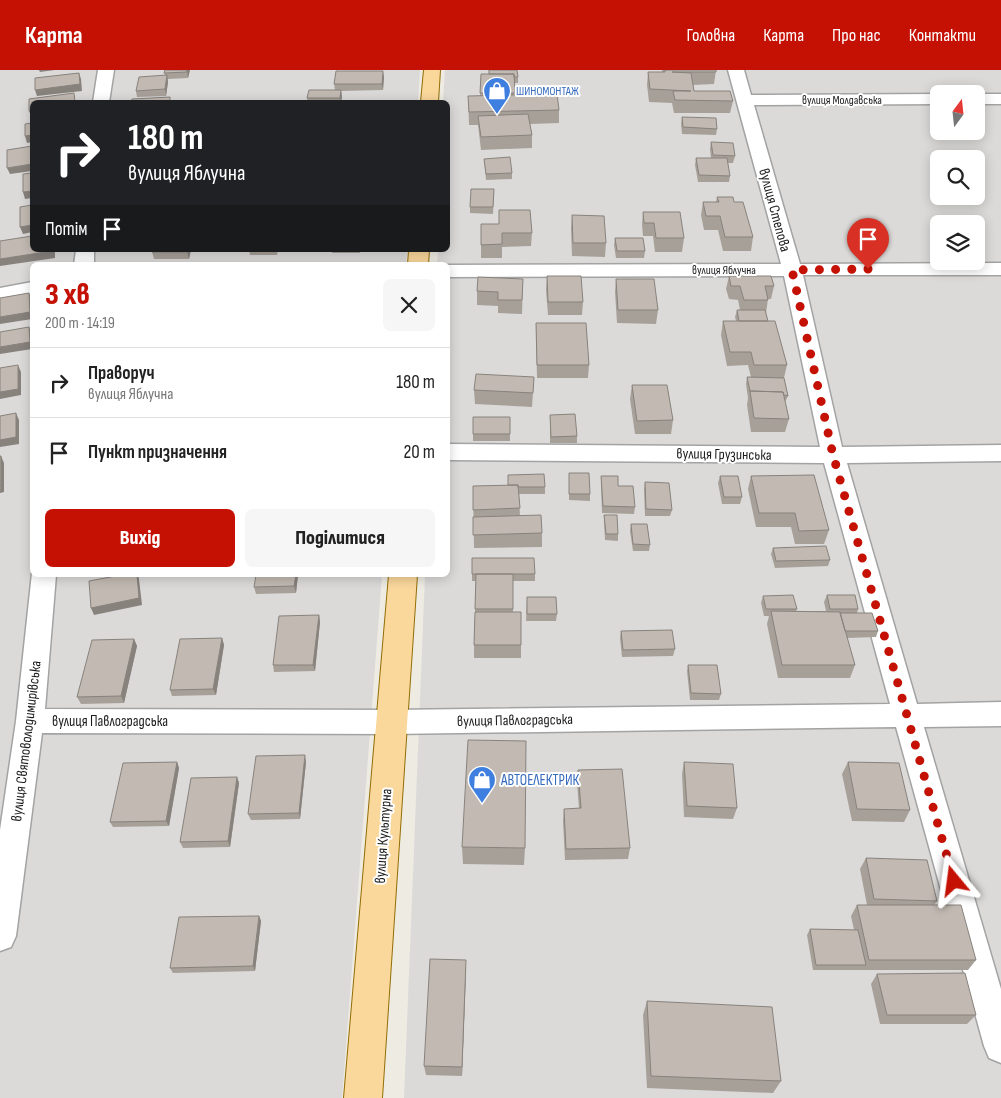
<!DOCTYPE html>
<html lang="uk">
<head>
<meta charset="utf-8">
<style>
	:root { --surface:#fff; --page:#f6f6f6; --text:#222; --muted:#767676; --line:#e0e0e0; --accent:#c51104 }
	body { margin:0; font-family:"Sofia Sans Condensed",sans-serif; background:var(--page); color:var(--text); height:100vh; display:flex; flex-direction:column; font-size:19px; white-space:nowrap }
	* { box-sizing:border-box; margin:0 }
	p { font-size:16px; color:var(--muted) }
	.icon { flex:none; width:28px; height:28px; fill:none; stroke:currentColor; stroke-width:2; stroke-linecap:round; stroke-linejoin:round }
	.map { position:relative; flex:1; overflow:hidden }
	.panel { position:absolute; left:30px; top:192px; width:420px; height:315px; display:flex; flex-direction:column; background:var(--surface); border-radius:8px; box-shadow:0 2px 12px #0003 }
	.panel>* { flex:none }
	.top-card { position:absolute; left:30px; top:30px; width:420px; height:152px; border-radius:8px; box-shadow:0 2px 12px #0003; background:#202124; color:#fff; overflow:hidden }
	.needle { width:32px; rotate:15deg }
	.fabs { position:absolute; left:930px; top:15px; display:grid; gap:10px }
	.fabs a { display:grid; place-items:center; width:55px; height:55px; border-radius:8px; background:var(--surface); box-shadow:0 2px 12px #0003; font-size:25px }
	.pin { position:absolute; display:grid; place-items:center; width:42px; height:42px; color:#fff; margin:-51px -21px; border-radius:50% 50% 50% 0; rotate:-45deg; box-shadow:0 0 5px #0007 }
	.pin .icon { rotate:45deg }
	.me { position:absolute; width:55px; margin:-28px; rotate:344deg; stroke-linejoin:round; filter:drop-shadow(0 0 4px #0008) }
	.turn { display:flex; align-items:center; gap:18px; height:105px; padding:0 15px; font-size:22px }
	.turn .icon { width:65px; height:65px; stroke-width:2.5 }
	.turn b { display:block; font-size:35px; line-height:42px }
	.then { display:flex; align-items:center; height:48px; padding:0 15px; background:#0003; gap:10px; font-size:19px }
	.round { display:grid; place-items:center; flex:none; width:52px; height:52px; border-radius:8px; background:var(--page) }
	.summary { display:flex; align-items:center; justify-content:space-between; height:85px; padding:0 15px }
	h1 { font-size:30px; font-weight:800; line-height:38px; color:var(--accent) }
	.button { display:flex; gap:10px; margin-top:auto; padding:10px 15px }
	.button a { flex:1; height:58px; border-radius:8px; background:var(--accent); color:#fff; font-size:20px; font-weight:800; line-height:58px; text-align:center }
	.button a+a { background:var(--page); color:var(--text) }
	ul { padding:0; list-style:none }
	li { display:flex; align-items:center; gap:15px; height:70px; padding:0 15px; border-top:1px solid var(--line) }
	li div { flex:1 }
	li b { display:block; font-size:19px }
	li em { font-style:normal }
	header { display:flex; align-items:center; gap:30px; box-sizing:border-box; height:70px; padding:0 25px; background:var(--accent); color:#fff }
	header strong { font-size:24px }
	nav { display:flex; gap:28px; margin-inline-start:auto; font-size:18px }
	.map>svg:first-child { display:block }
	.residential { fill:#dbdad9; fill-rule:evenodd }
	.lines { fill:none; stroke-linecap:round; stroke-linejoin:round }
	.minor-casing { stroke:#a3a3a3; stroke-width:3 }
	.primary-casing { stroke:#926d03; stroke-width:2 }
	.minor { fill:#fff; fill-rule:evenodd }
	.primary { fill:#fad79b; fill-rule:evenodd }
	.wall { fill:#a7a099 }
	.shaded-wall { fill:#88827d }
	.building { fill:#c2bab2; stroke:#88827d }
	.route { stroke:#c51104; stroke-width:9; stroke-dasharray:0 16.2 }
	.labels { text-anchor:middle; stroke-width:4; stroke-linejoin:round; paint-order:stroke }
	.far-shop-label { font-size:12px; fill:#366cbe; stroke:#fff; text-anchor:start }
	.far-street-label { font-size:12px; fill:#1c1c1c; stroke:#fff }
	.street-label { font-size:15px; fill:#1c1c1c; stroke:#fff }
	.shop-label { font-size:15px; fill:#366cbe; stroke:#fff; text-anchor:start }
</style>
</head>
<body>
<header>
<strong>Карта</strong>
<nav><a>Головна</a><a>Карта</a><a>Про нас</a><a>Контакти</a></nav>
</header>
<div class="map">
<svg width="1001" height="1028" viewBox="0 0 1001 1028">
	<rect width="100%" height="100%" fill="#eeebe2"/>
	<path class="residential" d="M0 0H420L418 32H32V180H407L406 195H32V505H382L342 1028H0Z
		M445 0H1001V1028H404L425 505H448V195H437L438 180H448V32H443ZM939 24H976V61H939ZM939 89H976V126H939ZM939 154H976V191H939Z"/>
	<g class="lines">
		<defs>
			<path id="minor" d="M98 0H114L109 32H93Z
				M728 0H744L751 25 939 24V34L754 35 800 194 1001 193V205H803L842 377 1001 375V391L847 393 917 634 1001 632V656L924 657 1001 919V993L989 988 984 976 896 657 391 664 42 663 16 866 11 877 0 881V760L16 651 32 503 56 505 45 639 391 640 890 634 824 393 448 390V374L820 377 784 206 448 207V195L781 194Z
				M976 24H1001V34H976Z
				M76 180H94V195H74Z
				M32 212V224L0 230V218Z"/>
			<path id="primary" d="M424 0H440L438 32H421Z
				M409 180H429L428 195H408Z
				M389 505H417L382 1028H344Z"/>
		</defs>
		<use href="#minor" class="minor-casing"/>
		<use href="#primary" class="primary-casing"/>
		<use href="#minor" class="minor"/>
		<use href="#primary" class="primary"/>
	</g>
	<path class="wall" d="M190 0 188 8 168 9V12L166 26 137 27 136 21 165 5 164 3Z
		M489 0 518 7V13H514L515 25 559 40V53L530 54 532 65V78L481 80 478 55H469L468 26H480L481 4H489Z
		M662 0H716L714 14 693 15 694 21 733 31 730 43H674L672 33 649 32 647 15 648 2H662Z
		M384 7 383 20 341 21 342 27 341 32H308L307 28 335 20 334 14Z
		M682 47 717 59 716 65 682 64 681 54Z
		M711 72 735 86 733 93H727L730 106 729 112H698L695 95 696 88H711L710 79Z
		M484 89 512 103V109L486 110Z
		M494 119 493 144 470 143V137Z
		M717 127 734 132 753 167 751 181H723L718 160H704L701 145 703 132H716Z
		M643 142 684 168 682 182H655L653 166H643L642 155Z
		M572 145 606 173 605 187 572 186 571 159Z
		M481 154 532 163 531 176 502 177V188H481Z
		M615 168 645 181 644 188H616L614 175Z
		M191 180 189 189H154L152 182Z
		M249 180H278L277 185H250Z
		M331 180H360V183H332Z
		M547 206 583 232 582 245H548L546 220Z
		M729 206 774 216 771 229H768L766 243 768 251 787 295 784 308 788 326 785 332 789 349 785 362H751L747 335 748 328 746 314 747 307H751L748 295 727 296 721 265 723 251H736L735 247 737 240H740L738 230 729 229 726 219Z
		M523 209 522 244 498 243V236L477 235V221Z
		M616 209 658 240 656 254 617 253 615 222Z
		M536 253 589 295 588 308H537L536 266Z
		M534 307 532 337 475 334 474 320Z
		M632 315 673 350 671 364H635L630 329Z
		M550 345 577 366V373H550Z
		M510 347V371H473V364Z
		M569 403 590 424V431L569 430Z
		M601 406 635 437 634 444 602 443 601 413Z
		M720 406 742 427 740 434H722L718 413Z
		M751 406 829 460 824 474H795L791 457H756L748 419Z
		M645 412 672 440 670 446H645L644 419Z
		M473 416 545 417V424H519L520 446 542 463V477L474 478Z
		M604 445 618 464V471L605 470 604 451Z
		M631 454 650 475 649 481H633L630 461Z
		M773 478 830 490 828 496 775 498 771 484Z
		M472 488 535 504V511H513V542L521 575V588H474V575L476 511H472Z
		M298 505 296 523 256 524 254 517Z
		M827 525 858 539 857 543 878 561 876 567 847 568 855 595 850 608H778L767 554 769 546H764L761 533 763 526 797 539 796 541H826L824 532Z
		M527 527 557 544 556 551H526Z
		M319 545 320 552 315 601 274 602 273 595Z
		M621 561 675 579 673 586 622 587 620 568Z
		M222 568 224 575 216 625 172 626 170 620Z
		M134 569 137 576 124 633 81 634 77 627Z
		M688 595 721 624 719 630H690L687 601Z
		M177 692 179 698 169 756 113 757 110 752Z
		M306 692 300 749 251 750 248 744Z
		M684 692 737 738 733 749 684 747 682 704Z
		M848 692 910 740 904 752 852 751 842 704Z
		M578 700 630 778 628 789 565 790 563 751 564 739H579L577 712Z
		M237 707 239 713 230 777 183 778 180 772Z
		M462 777 525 778 524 795 463 794Z
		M866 788 937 831 934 835 976 890 968 900H813L807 865 810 859 854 860 851 846 857 835H867L860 799Z
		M259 846 261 851 255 901 173 903 170 898Z
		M466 900 462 1006 426 1005 424 996Z
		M877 904 976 945 967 954H880L871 914Z
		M647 931 781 1011 773 1023 647 1018 643 945Z"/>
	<path class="shaded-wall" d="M39 0H55L40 2Z
		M187 0H190L188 8 187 2Z
		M383 1 384 7 383 20 382 14Z
		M79 3 81 9 82 21 37 26 35 20Z
		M167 5 168 12 166 26 165 19Z
		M341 20 342 27 341 32 340 28Z
		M29 41H32V48Z
		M32 65V72L27 73 25 66Z
		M32 94V101L10 104 7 98Z
		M32 121V128L25 129 23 122Z
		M32 155V162L23 164 20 157Z
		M52 180H55V188L0 196V189Z
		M188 180H191L189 189 187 182Z
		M29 223 32 230V249L0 254V247Z
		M29 257 32 264V279L0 284V277Z
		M18 295 21 302V325L0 329V322Z
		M16 343 19 350V374L0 377V370Z
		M1 386 4 393V422L0 423Z
		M137 505H138L139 509 142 535 94 545 91 538Z
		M296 505H298L296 523 294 516Z
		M319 545 320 552 315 601 313 595Z
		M222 568 224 575 216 625 213 619Z
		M134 569 137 576 124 633 121 626Z
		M305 685 306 692 300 749 299 743Z
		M177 692 179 698 169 756 166 751Z
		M237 707 239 713 230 777 228 771Z
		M259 846 261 851 255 901 253 896Z
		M466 890V900L462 1006V997Z"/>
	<path class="building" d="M165 0H187V2L164 3Z
		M489 0H517L518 7H514V4H489Z
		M665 0H716V2H672L691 3 694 21H730L733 31 675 30 673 21H691L650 19 648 2H665Z
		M336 1H383L382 14H334Z
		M79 3 80 14 35 20V8Z
		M481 4H514L515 23H480Z
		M167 5 165 19 136 21 139 7Z
		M309 20H341L340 28H307Z
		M74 23 75 32H32V41H29V29Z
		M557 24 559 40 469 42 468 26Z
		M170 27V32H131L132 29Z
		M528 44 532 65 481 67 478 46Z
		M682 47 716 48 717 59 683 57Z
		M32 53V65L25 66V54Z
		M711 72 733 73 735 86 713 85Z
		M32 76V94L7 98V80Z
		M510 87 512 103 486 104 484 89Z
		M696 88H727L730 106 699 105Z
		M32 103V121L23 122V104Z
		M471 119H494L493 137H470Z
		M717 127H733L734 132H743L753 167H725L720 146H706L703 132H719Z
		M32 135V155L20 157V137Z
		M499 140H530L532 163H502V174L481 175V154H499Z
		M643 142H680L684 168H656L654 153H644Z
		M572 145 604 146 606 173H573Z
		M32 166V180H52V181L0 189V171Z
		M615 168H643L645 181H617Z
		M153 180H188L187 182H152Z
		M547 206H581L583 232H548Z
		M729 206H771L774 216H765L768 230H744L740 216H731Z
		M478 207 523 209 522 230H498V222L477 221Z
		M616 209H654L658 240H618Z
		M29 223 30 242 0 247V228Z
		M737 240H765L768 251H739Z
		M723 251H775L787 295H754L751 282H730Z
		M536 253H586L589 295H537Z
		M29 257 30 272 0 277V262Z
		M18 295V319L0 322V298Z
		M476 304 534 307 533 323 474 320Z
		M747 307 784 308 788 326 784 325 783 322 750 321Z
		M632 315H667L673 350 637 351Z
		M750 321 783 322 789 349 754 348Z
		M16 343V367L0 370V346Z
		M575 344 577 366 551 367 550 345Z
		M473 347H510V364H473Z
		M0 386H1V415L0 416Z
		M569 403H589L590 424H569Z
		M544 404 545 417H518V415H508V405Z
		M814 405 829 460 799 461 795 443H759L751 406Z
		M601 406H618V416H633L635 437 603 436Z
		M720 406H738L742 427H724Z
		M645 412 669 413 672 440 646 439Z
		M518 415 520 438 473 440V416Z
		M541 445 542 463 473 465V447Z
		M604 445H617L618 464H606Z
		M631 454H647L650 475 633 474Z
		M826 476 830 490 776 491 773 478Z
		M472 488H534L535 504H472Z
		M476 504H513V539H475Z
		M121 505H137L139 528 91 538 89 511Z
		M256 505H296L294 516 254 517Z
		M793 525 797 539H766L763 526Z
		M827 525H855L858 539H830Z
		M527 527H556L557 544H527Z
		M771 541 840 542 855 595H782Z
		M475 542H521V575H474Z
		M840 543H872L878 561H845Z
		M319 545 313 595H273L279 546Z
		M672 560 675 579 623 580 621 561Z
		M222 568 213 619 170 620 180 569Z
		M134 569 121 626 77 627 92 570Z
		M688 595H717L721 624 691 623Z
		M468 670 526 671 525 778 462 777Z
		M305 685 299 743 248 744 256 686Z
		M177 692 166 751 110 752 123 693Z
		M684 692 733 694 737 738 687 736Z
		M848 692 899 693 910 740 857 739Z
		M622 699 630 778 566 779 564 739 581 738 578 700Z
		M237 707 228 771 180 772 191 708Z
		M866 788 927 790 937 831 874 829Z
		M857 835H961L976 890H869Z
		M259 846 253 896 170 898 179 847Z
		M810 859 858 860 866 895H816Z
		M430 889 466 890 462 997 424 996Z
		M965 903 976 945H887L877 904Z
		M647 931 772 937 781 1011 651 1006Z"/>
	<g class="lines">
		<path class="route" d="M868 199 792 200 833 385 954 811"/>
	</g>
	<defs>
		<symbol id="shop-pin" viewBox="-11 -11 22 30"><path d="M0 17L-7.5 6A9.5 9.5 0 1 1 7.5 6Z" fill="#3f7fe0" stroke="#fff"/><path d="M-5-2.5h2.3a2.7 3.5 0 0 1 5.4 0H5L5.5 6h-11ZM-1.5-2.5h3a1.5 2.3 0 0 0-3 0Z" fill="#fff"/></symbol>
	</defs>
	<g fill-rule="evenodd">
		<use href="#shop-pin" x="481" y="5" width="32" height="43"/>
		<use href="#shop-pin" x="466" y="694" width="32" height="43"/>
	</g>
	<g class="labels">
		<g class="far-shop-label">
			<text x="516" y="25">ШИНОМОНТАЖ</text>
		</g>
		<g class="far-street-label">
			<text x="842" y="34">вулиця Молдавська</text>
			<text x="724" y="204">вулиця Яблучна</text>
		</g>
		<g class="street-label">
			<text transform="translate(775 140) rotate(75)" y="5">вулиця Степова</text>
			<text transform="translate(724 384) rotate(1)" y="5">вулиця Грузинська</text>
			<text transform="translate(515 650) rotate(-1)" y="5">вулиця Павлоградська</text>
			<text x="110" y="656">вулиця Павлоградська</text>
			<text transform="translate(26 671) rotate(-83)" y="5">вулиця Святоволодимирівська</text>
			<text transform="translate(383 766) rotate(-86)" y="5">вулиця Культурна</text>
		</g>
		<g class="shop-label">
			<text x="501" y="715">АВТОЕЛЕКТРИК</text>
		</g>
	</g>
</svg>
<div class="fabs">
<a><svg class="needle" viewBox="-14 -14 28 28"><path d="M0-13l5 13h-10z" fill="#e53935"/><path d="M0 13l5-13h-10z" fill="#767676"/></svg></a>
<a><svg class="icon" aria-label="search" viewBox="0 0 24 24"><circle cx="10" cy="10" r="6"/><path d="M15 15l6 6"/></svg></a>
<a><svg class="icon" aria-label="layers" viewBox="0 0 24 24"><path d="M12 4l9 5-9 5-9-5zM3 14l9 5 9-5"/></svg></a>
</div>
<div class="pin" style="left:868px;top:199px;background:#d93025"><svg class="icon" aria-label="arrive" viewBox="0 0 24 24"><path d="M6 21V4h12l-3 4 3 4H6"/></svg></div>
<svg class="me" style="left:954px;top:811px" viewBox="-20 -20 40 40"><path d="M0-17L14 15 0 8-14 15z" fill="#c51104" stroke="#fff" stroke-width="4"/></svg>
<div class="top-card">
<div class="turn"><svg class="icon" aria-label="right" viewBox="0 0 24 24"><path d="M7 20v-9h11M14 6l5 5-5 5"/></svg><div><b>180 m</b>вулиця Яблучна</div></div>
<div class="then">Потім<svg class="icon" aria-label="arrive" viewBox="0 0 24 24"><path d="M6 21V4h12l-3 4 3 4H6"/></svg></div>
</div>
<section class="panel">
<div class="summary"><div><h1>3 хв</h1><p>200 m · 14:19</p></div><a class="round"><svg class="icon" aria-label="close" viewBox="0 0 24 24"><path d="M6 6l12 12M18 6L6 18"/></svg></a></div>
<ul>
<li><svg class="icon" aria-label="right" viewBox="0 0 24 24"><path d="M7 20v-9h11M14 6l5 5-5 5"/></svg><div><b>Праворуч</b><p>вулиця Яблучна</p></div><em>180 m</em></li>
<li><svg class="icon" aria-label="arrive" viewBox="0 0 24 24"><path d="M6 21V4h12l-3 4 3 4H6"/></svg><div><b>Пункт призначення</b></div><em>20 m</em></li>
</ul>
<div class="button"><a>Вихід</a><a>Поділитися</a></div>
</section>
</div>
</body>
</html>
